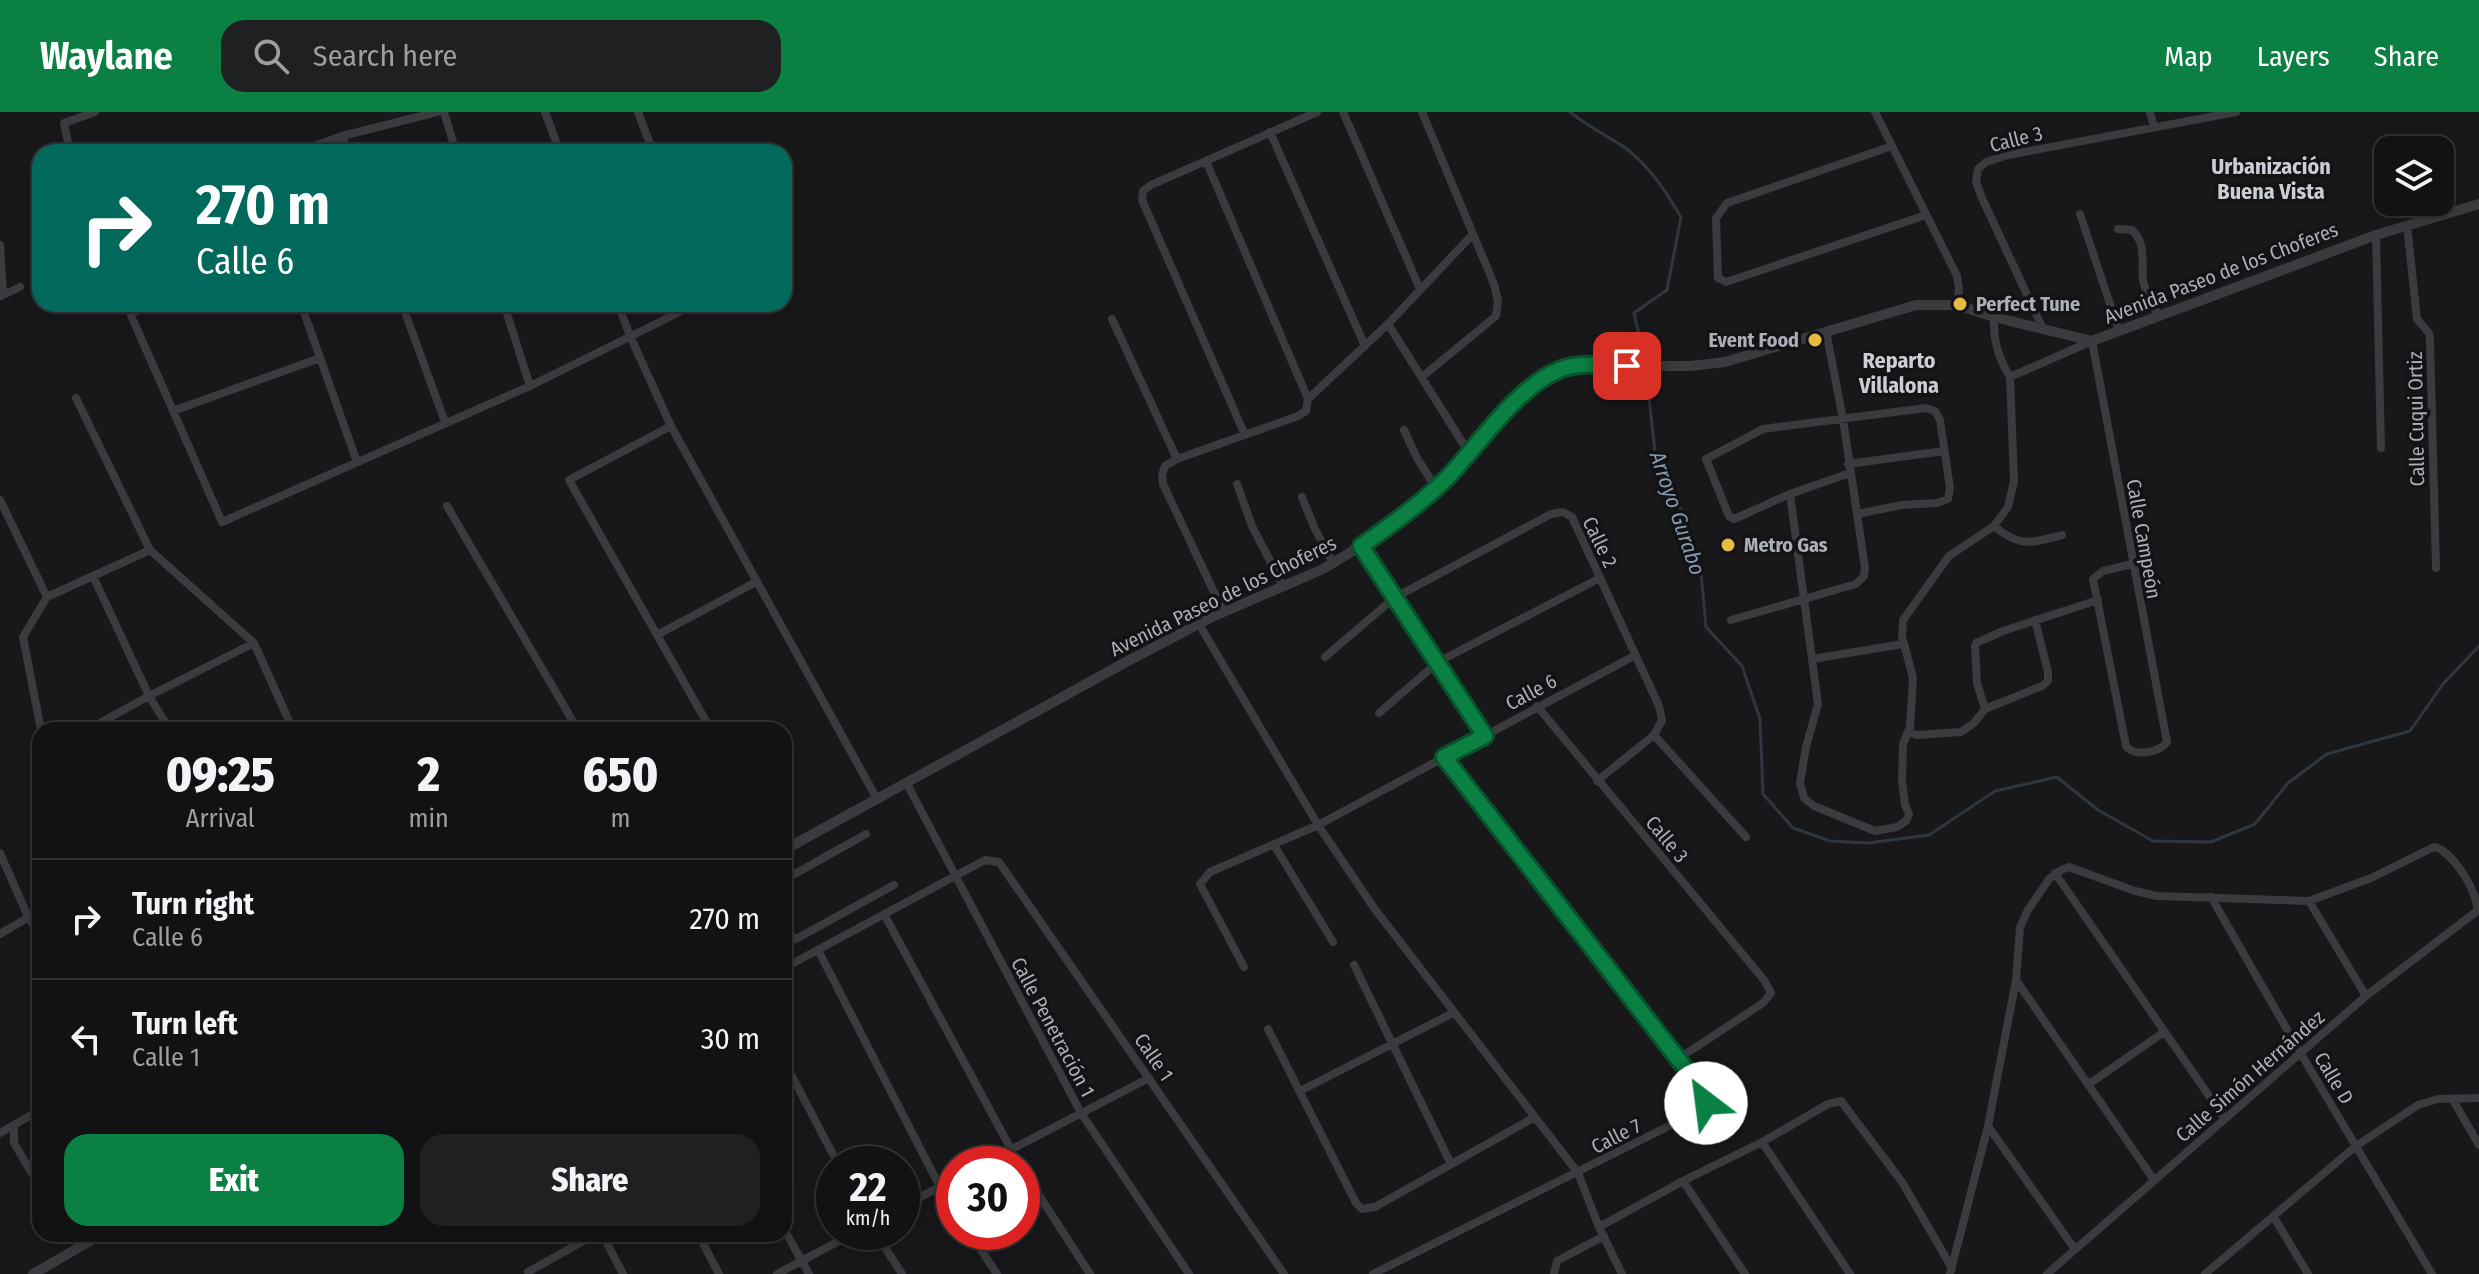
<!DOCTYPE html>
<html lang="en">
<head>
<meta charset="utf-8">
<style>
	:root { --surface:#121214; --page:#1f2022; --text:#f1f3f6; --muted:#9c9ea0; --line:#313234; --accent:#0b8043 }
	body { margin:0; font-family:"Fira Sans Condensed",sans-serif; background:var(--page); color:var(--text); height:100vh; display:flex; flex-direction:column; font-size:30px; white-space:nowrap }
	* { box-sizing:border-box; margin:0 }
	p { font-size:26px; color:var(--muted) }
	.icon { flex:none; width:44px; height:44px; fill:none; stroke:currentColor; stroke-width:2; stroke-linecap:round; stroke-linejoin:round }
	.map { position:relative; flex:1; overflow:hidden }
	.details { position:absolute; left:32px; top:610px; width:760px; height:520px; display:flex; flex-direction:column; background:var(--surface); border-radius:24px; box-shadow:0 4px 20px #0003,0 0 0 2px var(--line) }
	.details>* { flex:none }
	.hud { position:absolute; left:32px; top:32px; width:760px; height:168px; border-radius:24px; box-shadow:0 4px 20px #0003,0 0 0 2px var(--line); background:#00695c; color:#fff; overflow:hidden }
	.tools { position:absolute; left:2374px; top:24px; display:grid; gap:16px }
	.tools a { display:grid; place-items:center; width:80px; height:80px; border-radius:16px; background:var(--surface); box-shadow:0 4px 20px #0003,0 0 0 2px var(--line); font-size:40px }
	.speed { position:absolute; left:816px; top:1034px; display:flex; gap:16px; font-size:40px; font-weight:700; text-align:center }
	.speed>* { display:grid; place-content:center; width:104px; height:104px; border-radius:50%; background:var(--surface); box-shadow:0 4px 20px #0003,0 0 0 2px var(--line); line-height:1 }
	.speed small { font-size:20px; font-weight:400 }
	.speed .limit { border:12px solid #d22; background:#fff; color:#111 }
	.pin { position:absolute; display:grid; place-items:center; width:68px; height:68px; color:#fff; margin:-34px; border-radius:16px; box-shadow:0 4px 12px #0006 }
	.me { position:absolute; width:88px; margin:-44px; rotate:330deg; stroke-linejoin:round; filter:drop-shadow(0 0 6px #0008) }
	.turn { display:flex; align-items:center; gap:28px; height:168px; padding:0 32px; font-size:36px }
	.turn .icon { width:104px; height:104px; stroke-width:2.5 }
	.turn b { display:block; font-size:56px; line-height:68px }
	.eta { display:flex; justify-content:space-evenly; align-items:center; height:136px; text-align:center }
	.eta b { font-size:48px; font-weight:800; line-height:56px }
	.primary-button { display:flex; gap:16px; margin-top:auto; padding:16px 32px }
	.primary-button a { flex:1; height:92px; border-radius:24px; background:var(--accent); color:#fff; font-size:32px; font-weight:800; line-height:92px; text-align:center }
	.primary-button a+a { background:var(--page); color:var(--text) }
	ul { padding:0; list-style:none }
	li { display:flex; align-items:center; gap:24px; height:120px; padding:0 32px; border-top:2px solid var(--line) }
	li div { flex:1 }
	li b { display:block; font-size:30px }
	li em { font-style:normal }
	header { display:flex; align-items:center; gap:48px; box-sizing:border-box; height:112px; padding:0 40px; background:var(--accent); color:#fff }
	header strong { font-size:38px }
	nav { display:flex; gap:44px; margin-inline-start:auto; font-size:28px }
	.search { width:560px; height:72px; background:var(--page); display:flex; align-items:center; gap:20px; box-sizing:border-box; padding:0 28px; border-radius:24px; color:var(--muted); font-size:30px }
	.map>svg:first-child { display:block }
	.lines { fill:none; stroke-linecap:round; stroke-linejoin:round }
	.stream { stroke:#2f363e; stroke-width:3 }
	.minor { stroke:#3a3a3f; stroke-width:8 }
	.tertiary { stroke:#3a3a3f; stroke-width:10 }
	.route-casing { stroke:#07532c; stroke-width:20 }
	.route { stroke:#0b8043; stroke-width:14 }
	.poi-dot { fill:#e6bb44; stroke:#131315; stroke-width:3 }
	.labels { text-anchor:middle; stroke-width:7; stroke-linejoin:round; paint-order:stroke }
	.street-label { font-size:20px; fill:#acafb9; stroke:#131315 }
	.poi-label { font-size:20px; font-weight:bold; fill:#acafb9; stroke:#131315; text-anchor:start }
	.neighbourhood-label { font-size:22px; font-weight:bold; fill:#ccced5; stroke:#131315 }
	.water-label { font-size:22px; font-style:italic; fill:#859ab1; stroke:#131315 }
</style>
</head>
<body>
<header>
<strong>Waylane</strong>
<div class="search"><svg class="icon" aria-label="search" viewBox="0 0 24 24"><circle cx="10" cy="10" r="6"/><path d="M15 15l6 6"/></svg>Search here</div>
<nav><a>Map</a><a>Layers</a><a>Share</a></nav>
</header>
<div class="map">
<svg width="2479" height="1162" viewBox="0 0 2479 1162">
	<rect width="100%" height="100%" fill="#18181a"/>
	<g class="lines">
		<path class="stream" d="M1570 0C1587 14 1606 23 1624 35 1649 53 1666 80 1681 105L1667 178 1634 201 1645 250
			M1646 258 1656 349 1681 398 1701 460 1706 515 1742 554 1760 607 1763 682 1793 716 1830 729 1868 731 1929 723 1995 679 2057 665 2098 698 2153 729 2211 730 2255 712 2288 671 2327 642 2410 619 2443 572 2479 534"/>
		<path class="minor" d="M444 0 456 40
			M545 0 560 40
			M638 0 653 40
			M1343 0 1420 177
			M1875 0 1957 164 1959 177 1957 193
			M2150 0 2154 15
			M1270 20 1365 234
			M342 24 348 40
			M1892 34 1727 91 1716 106 1718 166 1726 170 1926 103
			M70 40 64 11 95 0
			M298 40 342 24 437 0
			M1206 49 1308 287 1306 299 1298 304 1177 347 1165 354 1162 363 1163 372 1223 499
			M2080 102 2119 219
			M2407 113 2417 207 2429 221 2430 228 2436 456
			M2118 117 2132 118C2147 132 2141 150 2143 168 2145 181 2153 193 2159 204
			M2376 123 2381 336
			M0 133 3 183
			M1 184 20 175
			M128 192 130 201 222 410 530 274 696 192
			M301 192 357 350
			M402 192 445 310
			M504 192 530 274
			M618 192 630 224 671 314 877 687
			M130 201 160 192
			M1994 205C1993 228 1998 245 2010 265
			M1112 207 1177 347
			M1388 212 1469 341
			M2043 217 1982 86 1976 70 1978 57 1986 50 2008 43 2236 0
			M1422 265 1496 204 1498 189 1494 172 1422 0
			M76 286 150 438 254 531 290 611 296 618
			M1308 287 1388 212 1473 122
			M173 299 320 246
			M671 314 569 368 711 618
			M1404 318 1417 346 1436 376
			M1245 323 1142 88 1143 79 1151 73 1317 0
			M1848 352 1944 339
			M1850 361 1790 382 1734 407 1729 404 1706 347 1763 317 1926 296 1935 299 1940 308 1950 376 1948 387 1937 391 1902 393 1857 402
			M1237 372 1252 414 1283 474
			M1790 382 1818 592 1806 635 1800 671 1804 686 1814 694 1875 719 1897 715 1906 709 1909 702 1905 693 1902 669 1903 632 1910 615 1913 566 1902 524 1903 508 1949 444 1994 414 2008 395 2014 369 2010 265 2092 229 2167 630C2159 641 2134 645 2126 634L2093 467 2103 459 2132 452
			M1302 385 1314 415 1333 451
			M0 388 47 485
			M447 394 578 618
			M1994 414C2020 436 2031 431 2062 423
			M1361 434 1485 624
			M93 464 149 584 170 618
			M1731 508 1856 472 1864 464 1865 456 1843 307 1826 219
			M1199 512 1318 713 1374 796 1578 1061 1599 1115 1622 1162
			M657 523 756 470
			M1325 545 1394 486 1551 402 1563 400 1572 405 1659 594 1662 608 1654 623 1597 669
			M1812 547 1903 532
			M1537 594 1764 868 1771 881 1763 891 1678 947
			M1985 597 1977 571 1975 534 1976 531 2003 519 2098 488
			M1379 601 1438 550 1600 466
			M41 618 23 525 47 485 150 438
			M87 618 149 584 254 531
			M1908 620 1917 623 1961 620 1974 611 1985 597 2042 574 2048 569V560L2035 508
			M1654 623 1746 725
			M907 672 1081 1001 1189 1162
			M1274 733 1333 830
			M0 741 26 800 40 826
			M2055 761 2225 1007
			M784 768 866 722
			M2211 785 2301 942 2432 1162
			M2309 789 2366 884
			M884 802 1019 1052
			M784 814 789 823 796 827 894 773
			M0 822 29 805
			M818 838 940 1075 954 1097
			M1354 853 1451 1052
			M1244 855 1200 772 1210 760 1318 713 1634 544
			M784 856 985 748 999 750 1284 1162
			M2016 868 2154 1068
			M1268 917 1356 1091 1362 1097 1375 1095 1535 1005
			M784 949 838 1052
			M2089 972 2164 920
			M1300 979 1453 901
			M2453 988 2479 1033
			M14 1014V1031L40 1075
			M1988 1014 2074 1136
			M0 1021 40 998
			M1762 1030 1850 1162
			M983 1052 1149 966
			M1022 1057 1090 1162
			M1683 1069 1745 1162
			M902 1095 954 1067
			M2273 1104 2308 1162
			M1599 1115 1683 1069 1762 1030 1828 992 1841 989 1902 1070 1952 1156
			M784 1117 809 1162
			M875 1120 902 1162
			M969 1120 997 1162
			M602 1122 623 1162
			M698 1122 719 1162
			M528 1160 596 1122
			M777 1162 856 1120
			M1373 1162 1697 1000 1706 991 1703 979 1444 645
			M1554 1162 1557 1149 1604 1124
			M1950 1162 1988 1014 2016 868 2020 815 2028 798 2049 767 2061 758 2069 755 2135 779 2157 784 2309 789 2371 766 2434 735C2452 738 2479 781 2477 799L2366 884 2047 1162
			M2205 1162 2356 1034 2418 993 2438 987 2479 986"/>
		<path class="tertiary" d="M784 738 1126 550 1210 506 1323 457 1361 434 1414 397 1445 367 1523 282 1558 258 1577 254H1691L1725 250 1916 193H1957L1994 205 2092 229 2376 123 2479 92
			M33 1162 102 1122"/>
	</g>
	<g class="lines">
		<defs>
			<path id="route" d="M1627 254C1606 254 1580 249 1559 258 1515 276 1478 335 1444 369 1418 394 1390 414 1361 434L1485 624 1444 645 1703 979 1706 991"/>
		</defs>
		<use href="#route" class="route-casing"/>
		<use href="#route" class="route"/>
	</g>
	<g class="poi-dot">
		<circle cx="1960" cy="192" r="8"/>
		<circle cx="1815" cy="228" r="8"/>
		<circle cx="1728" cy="433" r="8"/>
	</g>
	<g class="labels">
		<g class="street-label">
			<text transform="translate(2016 27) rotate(-14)" y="7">Calle 3</text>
			<text transform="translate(2221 161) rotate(-21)" y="7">Avenida Paseo de los Choferes</text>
			<text transform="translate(2416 307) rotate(-91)" y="7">Calle Cuqui Ortiz</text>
			<text transform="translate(2144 427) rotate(80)" y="7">Calle Campeón</text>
			<text transform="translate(1600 430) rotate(64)" y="7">Calle 2</text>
			<text transform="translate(1223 484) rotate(-26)" y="7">Avenida Paseo de los Choferes</text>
			<text transform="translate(1531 580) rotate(-28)" y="7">Calle 6</text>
			<text transform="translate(1667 727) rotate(50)" y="7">Calle 3</text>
			<text transform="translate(1053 915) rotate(62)" y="7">Calle Penetración 1</text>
			<text transform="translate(1154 945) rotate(56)" y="7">Calle 1</text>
			<text transform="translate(2250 964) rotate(-41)" y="7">Calle Simón Hernández</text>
			<text transform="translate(2334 966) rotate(59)" y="7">Calle D</text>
			<text transform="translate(1616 1024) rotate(-27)" y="7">Calle 7</text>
		</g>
		<g class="poi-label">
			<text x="1976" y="199">Perfect Tune</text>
			<text x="1799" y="235" text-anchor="end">Event Food</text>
			<text x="1744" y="440">Metro Gas</text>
		</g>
		<g class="neighbourhood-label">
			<text x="2271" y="62">Urbanización<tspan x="2271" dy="25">Buena Vista</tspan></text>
			<text x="1899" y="256">Reparto<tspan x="1899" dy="25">Villalona</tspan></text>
		</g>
		<g class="water-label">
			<text transform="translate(1678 401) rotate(71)" y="8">Arroyo Gurabo</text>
		</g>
	</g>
</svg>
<div class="tools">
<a><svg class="icon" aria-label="layers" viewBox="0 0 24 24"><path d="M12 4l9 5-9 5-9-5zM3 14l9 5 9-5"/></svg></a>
</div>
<div class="speed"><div>22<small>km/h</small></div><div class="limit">30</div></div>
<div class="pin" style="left:1627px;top:254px;background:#d93025"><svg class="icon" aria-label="arrive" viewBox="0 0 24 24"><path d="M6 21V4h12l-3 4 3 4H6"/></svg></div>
<svg class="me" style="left:1706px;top:991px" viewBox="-20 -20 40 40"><circle r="19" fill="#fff"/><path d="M0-13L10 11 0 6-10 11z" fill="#0b8043"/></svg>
<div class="hud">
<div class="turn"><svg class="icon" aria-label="right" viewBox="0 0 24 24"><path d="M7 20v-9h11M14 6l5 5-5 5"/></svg><div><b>270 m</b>Calle 6</div></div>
</div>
<section class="details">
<div class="eta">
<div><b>09:25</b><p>Arrival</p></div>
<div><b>2</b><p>min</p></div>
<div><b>650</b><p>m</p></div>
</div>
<ul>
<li><svg class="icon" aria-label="right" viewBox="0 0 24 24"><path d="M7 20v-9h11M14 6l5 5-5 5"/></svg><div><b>Turn right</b><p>Calle 6</p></div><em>270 m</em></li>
<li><svg class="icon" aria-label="left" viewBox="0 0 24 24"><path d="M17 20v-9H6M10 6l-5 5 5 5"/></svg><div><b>Turn left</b><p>Calle 1</p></div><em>30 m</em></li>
</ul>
<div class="primary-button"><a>Exit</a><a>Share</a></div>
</section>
</div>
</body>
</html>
